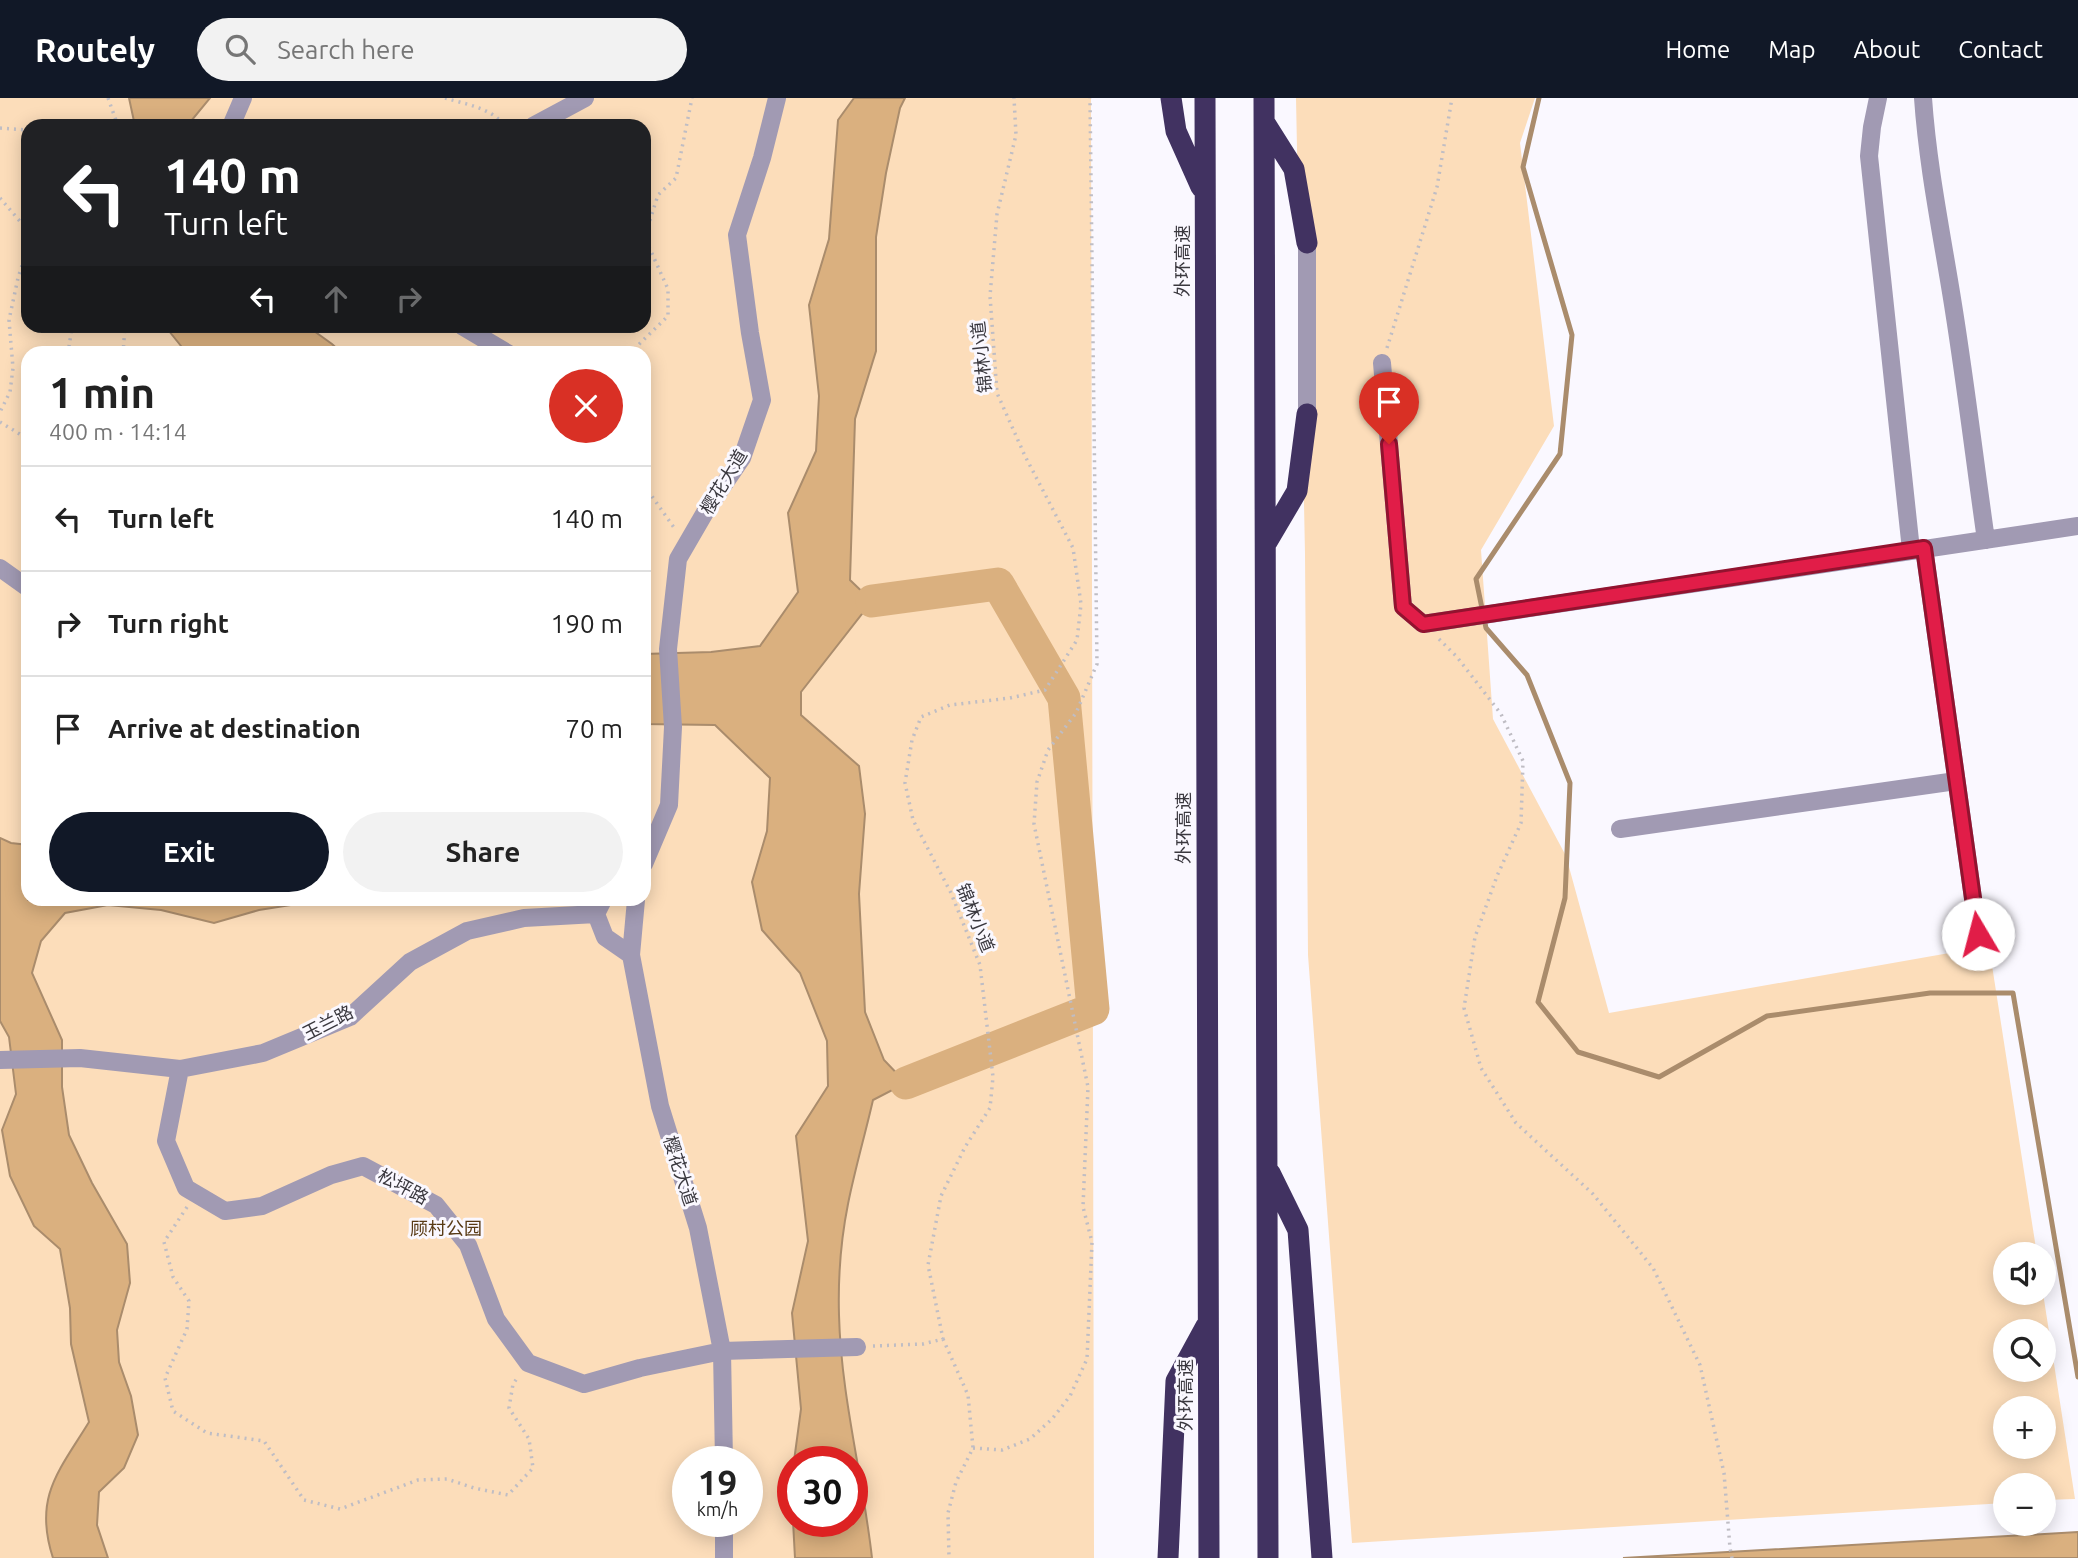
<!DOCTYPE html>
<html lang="en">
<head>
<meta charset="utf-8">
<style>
	:root { --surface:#fff; --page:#f2f2f2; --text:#222; --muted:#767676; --line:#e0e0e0; --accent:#111827 }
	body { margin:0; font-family:Ubuntu,"Noto Sans SC",sans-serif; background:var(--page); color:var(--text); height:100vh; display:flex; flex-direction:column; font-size:26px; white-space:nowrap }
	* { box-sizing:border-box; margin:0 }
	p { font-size:23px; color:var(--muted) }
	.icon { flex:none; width:38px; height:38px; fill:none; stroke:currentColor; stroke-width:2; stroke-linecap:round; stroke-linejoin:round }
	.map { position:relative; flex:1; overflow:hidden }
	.side { position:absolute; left:21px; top:248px; width:630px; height:560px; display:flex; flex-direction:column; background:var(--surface); border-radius:21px; box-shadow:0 4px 18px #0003 }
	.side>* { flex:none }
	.top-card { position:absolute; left:21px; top:21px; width:630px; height:214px; border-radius:21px; box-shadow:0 4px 18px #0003; background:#202124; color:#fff; overflow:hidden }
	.fabs { position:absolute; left:1993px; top:1144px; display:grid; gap:14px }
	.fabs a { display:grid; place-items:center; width:63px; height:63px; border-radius:50%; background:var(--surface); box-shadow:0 4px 18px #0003; font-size:35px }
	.speed { position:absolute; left:672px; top:1348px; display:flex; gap:14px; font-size:35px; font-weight:700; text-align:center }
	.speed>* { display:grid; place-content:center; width:91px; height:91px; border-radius:50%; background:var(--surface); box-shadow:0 4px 18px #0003; line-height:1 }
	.speed small { font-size:18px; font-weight:400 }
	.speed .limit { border:10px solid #d22; background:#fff; color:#111 }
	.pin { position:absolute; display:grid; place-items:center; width:60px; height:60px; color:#fff; margin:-72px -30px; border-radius:50% 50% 50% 0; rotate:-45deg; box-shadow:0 0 7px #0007 }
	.pin .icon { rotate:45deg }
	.me { position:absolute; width:77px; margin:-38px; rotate:352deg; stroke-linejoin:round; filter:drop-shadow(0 0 5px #0008) }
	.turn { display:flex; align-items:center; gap:24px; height:147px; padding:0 28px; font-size:32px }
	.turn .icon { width:91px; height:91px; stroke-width:2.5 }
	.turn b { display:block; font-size:49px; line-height:60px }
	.lanes { display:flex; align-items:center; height:66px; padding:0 28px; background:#0003; justify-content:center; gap:35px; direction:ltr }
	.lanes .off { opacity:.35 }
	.round { display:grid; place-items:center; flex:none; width:74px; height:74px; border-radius:37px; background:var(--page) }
	.headline { display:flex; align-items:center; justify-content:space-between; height:119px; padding:0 28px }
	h1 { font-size:42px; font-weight:700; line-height:52px }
	.cta { display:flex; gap:14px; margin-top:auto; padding:14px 28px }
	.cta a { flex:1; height:80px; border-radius:42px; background:var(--accent); color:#fff; font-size:28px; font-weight:700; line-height:80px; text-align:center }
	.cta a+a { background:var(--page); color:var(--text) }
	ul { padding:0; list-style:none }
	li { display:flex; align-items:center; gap:21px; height:105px; padding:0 28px; border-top:2px solid var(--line) }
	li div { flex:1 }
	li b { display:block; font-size:26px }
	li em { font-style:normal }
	header { display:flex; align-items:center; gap:42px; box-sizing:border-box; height:98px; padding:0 35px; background:var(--accent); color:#fff }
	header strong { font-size:33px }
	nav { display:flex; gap:38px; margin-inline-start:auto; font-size:24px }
	.search { width:490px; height:63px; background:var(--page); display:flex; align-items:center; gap:18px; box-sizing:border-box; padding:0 24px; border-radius:38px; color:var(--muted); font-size:26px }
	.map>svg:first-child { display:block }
	.green { fill:#fcddba; fill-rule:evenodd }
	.water { fill:#dab07f; stroke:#aa8c6c; stroke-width:2 }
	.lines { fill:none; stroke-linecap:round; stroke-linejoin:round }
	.stream { stroke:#aa8c6c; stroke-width:5 }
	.river { stroke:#dab07f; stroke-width:33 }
	.path { stroke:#bfbdc4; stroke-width:3.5; stroke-dasharray:2 5; stroke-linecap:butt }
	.minor { stroke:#a19ab3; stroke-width:18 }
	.highway { stroke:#413261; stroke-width:21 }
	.route-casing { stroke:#92132f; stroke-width:18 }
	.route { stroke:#e11d48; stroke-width:12 }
	.labels { text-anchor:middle; stroke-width:6; stroke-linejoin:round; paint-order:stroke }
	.street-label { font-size:18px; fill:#3a383f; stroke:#faf8ff }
	.park-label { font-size:18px; fill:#583a15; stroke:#faf8ff }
</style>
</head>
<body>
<header>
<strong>Routely</strong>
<div class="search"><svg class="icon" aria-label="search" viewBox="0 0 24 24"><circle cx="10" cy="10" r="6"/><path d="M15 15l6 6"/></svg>Search here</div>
<nav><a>Home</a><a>Map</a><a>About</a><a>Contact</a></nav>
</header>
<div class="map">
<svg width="2078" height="1460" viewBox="0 0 2078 1460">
	<rect width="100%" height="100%" fill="#faf8ff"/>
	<path class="green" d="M0 0H1091L1094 1460H0ZM28 28H644V228H28ZM28 256H644V802H28ZM688 1363H747V1423H688ZM793 1363H852V1423H793Z
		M1296 0H1535L1520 45 1554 328 1481 452 1493 621 1566 758 1609 915 1989 848 2037 1157H2006V1195H2043L2075 1401 2044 1402V1388H2006L2005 1405 1352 1445 1308 857 1305 456ZM2006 1234H2044V1272H2006ZM2006 1311H2044V1349H2006Z"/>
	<path class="water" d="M129 0H210L187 28H135Z
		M854 0H905L900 10 886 75 876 139V253L855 321 850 482 872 503 801 594V617L859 668 865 716 859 796 865 914 884 962 906 985 873 1002C865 1037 855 1071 848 1106 841 1141 838 1181 839 1217 841 1299 863 1379 872 1460H795L793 1423H852V1363H794L801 1311 792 1215 808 1143 796 1038 828 988 827 943 800 875 762 832 752 784 767 733 770 680 715 627 644 626V556L711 554 760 548 798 494 788 415 816 353 819 298 809 207 829 141 838 22Z
		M165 228H307L332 246 342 255H181V248Z
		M0 740 11 745 28 747V802H289L291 807 259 812 214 825 161 812 108 807 65 815 41 843 32 875 62 942V989L69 1037 92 1085 127 1146 130 1185 117 1232 119 1264 131 1298 138 1337 124 1370 99 1394 97 1427 108 1460H53C33 1399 59 1373 89 1324L71 1246 70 1210 60 1151 34 1128 10 1078 2 1032 16 996 9 939 0 923Z
		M2078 1434V1460H1623Z"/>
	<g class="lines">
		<path class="stream" d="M1539 0 1523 69 1572 237 1560 356 1476 481 1486 530 1527 577 1570 685 1565 800 1538 904 1578 954 1659 979 1767 918 1930 895H2013L2078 1279"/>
		<path class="river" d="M872 503 998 486 1064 600 1093 911 906 985"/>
		<path class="path" d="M108 0 118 28
			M445 0C465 6 492 10 505 28
			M0 30 28 32
			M0 100 24 128 26 155 18 180 9 222 13 270 10 294 0 314
			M1387 250 1437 89 1452 0
			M68 256 72 228
			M123 256 125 228
			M629 256 668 218V191L649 149V125L658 97 676 80 692 0
			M0 324 28 341
			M644 387 675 431
			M1439 541 1457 559 1501 616 1523 663 1521 725 1497 778 1475 839 1464 910 1481 970 1516 1025 1593 1096 1653 1170 1700 1267 1724 1375 1730 1450 1732 1460
			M187 1109 164 1144 173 1179 189 1203 187 1231 165 1280 173 1313 207 1335 264 1343 304 1402 340 1411 418 1382 447 1381 474 1390 508 1397 533 1370 529 1341 509 1310 513 1286 518 1279
			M943 1241 968 1297 973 1350 956 1384 948 1415 949 1460
			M873 1248 923 1246 943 1241 928 1167 941 1098 965 1049 990 1010 993 979 980 867 951 795 913 722 905 685 912 642 921 619 950 607 1010 600 1045 592 1077 542 1081 506 1073 450 1025 358 997 295 990 198 997 116 1016 37 1014 0
			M973 1350 1002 1352 1030 1341 1052 1321 1070 1298 1087 1261 1092 1144 1083 1109 1088 989 1034 726 1037 684 1048 652 1076 615 1097 566 1090 0"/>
		<path class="minor" d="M1878 0 1872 29 1869 58 1911 452
			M1923 0C1928 72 1943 142 1954 213 1966 289 1975 365 1986 442
			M231 28 243 0
			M533 28 585 0
			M462 228 509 256
			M1382 265 1403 509 1423 526 2078 428
			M1307 316V145
			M1924 450 1978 836
			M0 470 28 490
			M1620 731 1956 683
			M644 766 669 707 673 629 668 551 678 461 707 411 742 360 762 302 750 235 737 137 762 60 777 0
			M603 802 596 816 605 839 631 857 660 1008 698 1130 722 1253 724 1363
			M631 857 636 802
			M0 962 80 960 180 971 263 955 350 919 410 864 467 833 524 820 596 816
			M180 971 166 1043 186 1090 225 1113 262 1108 331 1077 363 1068 436 1107 468 1147 496 1221 528 1265 584 1286 640 1270 722 1253 857 1249
			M724 1460V1423"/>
		<path class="highway" d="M1171 0 1176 33 1201 89
			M1205 0 1209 1460
			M1264 0 1268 1460
			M1265 25 1294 71 1307 145
			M1267 444 1297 393 1307 316
			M1270 1075 1298 1132 1322 1460
			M1168 1460 1176 1283 1206 1228"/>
	</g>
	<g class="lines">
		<defs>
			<path id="route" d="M1389 346 1403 509 1423 526 1924 450 1978 836"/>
		</defs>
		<use href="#route" class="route-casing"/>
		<use href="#route" class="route"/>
	</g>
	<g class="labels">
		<g class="street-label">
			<text transform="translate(1183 163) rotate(-90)" y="6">外环高速</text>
			<text transform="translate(982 259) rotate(-96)" y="6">锦林小道</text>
			<text transform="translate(724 384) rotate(-59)" y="6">樱花大道</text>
			<text transform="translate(1184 730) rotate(-90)" y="6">外环高速</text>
			<text transform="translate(975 820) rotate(68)" y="6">锦林小道</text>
			<text transform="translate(328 925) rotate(-27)" y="6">玉兰路</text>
			<text transform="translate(680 1073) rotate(72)" y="6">樱花大道</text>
			<text transform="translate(403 1089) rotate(28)" y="6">松坪路</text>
			<text transform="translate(1186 1297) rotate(-90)" y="6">外环高速</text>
		</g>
		<g class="park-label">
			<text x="446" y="1137">顾村公园</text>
		</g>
	</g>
</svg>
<div class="fabs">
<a><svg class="icon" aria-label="sound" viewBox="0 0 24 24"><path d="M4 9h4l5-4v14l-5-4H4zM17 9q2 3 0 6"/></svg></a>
<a><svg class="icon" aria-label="search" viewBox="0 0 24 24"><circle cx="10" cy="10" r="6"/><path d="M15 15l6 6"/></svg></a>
<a>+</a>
<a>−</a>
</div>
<div class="speed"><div>19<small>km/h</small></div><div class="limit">30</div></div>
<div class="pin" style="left:1389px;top:346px;background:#d93025"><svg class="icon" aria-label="arrive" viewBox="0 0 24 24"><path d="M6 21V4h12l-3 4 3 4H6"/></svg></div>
<svg class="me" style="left:1978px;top:836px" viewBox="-20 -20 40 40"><circle r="19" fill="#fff"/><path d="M0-13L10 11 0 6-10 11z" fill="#e11d48"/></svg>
<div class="top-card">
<div class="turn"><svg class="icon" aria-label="left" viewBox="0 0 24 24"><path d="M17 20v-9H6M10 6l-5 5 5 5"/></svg><div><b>140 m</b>Turn left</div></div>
<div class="lanes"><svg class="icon" aria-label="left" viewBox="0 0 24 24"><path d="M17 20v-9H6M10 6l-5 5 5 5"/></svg><svg class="icon off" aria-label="ahead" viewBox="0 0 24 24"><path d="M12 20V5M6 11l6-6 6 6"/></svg><svg class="icon off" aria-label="right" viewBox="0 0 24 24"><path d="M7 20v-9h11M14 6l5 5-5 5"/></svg></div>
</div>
<section class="side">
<div class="headline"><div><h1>1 min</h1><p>400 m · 14:14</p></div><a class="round" style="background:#d93025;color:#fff"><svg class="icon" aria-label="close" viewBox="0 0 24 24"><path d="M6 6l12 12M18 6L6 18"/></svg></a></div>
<ul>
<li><svg class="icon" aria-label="left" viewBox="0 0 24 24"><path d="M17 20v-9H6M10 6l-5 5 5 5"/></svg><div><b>Turn left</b></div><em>140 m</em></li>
<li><svg class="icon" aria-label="right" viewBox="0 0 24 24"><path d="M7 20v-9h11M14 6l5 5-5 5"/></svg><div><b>Turn right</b></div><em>190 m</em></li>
<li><svg class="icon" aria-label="arrive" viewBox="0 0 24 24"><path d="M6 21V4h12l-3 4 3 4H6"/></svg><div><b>Arrive at destination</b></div><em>70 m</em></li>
</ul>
<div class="cta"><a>Exit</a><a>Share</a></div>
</section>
</div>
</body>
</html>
